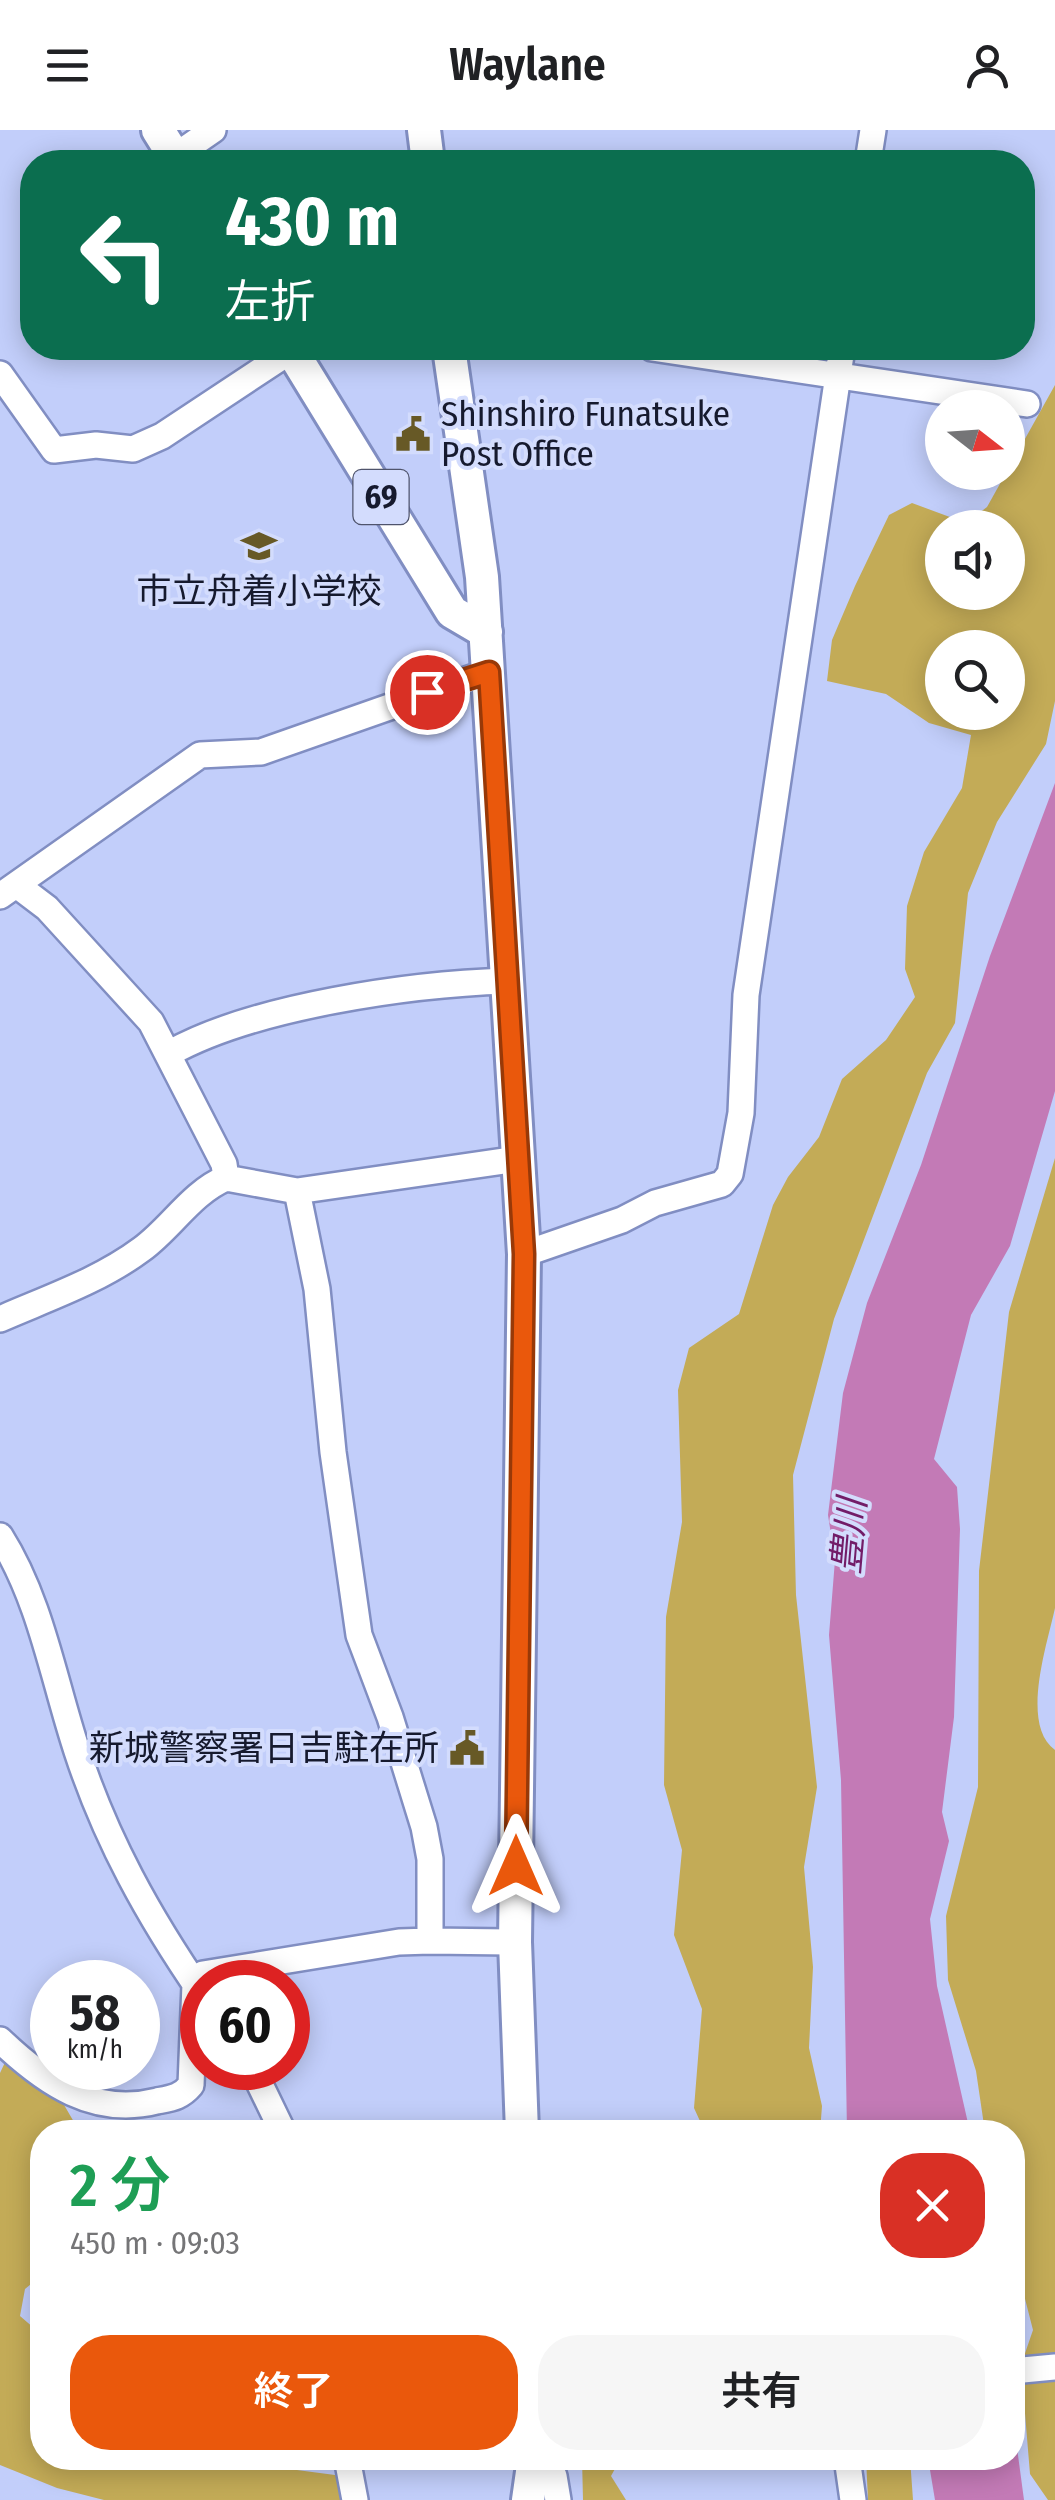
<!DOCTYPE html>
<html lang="ja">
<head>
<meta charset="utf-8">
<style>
	:root { --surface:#fff; --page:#f6f6f6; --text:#202124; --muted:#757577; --accent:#ea580c }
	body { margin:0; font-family:"Fira Sans Condensed","Noto Sans JP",sans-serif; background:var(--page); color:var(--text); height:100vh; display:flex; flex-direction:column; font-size:38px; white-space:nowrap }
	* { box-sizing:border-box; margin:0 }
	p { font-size:32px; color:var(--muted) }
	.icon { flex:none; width:55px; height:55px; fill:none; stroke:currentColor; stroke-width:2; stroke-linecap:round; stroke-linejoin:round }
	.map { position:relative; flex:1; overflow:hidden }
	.side { position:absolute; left:30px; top:1990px; width:995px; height:350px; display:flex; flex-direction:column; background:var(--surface); border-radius:40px; box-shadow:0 5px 25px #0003 }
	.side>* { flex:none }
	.banner { position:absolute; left:20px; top:20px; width:1015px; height:210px; border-radius:40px; box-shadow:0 5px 25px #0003; background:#0b6e4f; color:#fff; overflow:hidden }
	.needle { width:65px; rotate:107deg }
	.fabs { position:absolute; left:925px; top:260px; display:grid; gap:20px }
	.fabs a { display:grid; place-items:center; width:100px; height:100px; border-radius:50%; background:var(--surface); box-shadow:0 5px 25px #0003; font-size:50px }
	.speed { position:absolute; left:30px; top:1830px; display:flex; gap:20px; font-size:50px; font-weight:700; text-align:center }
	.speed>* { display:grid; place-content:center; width:130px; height:130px; border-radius:50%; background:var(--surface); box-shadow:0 5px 25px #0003; line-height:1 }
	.speed small { font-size:25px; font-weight:400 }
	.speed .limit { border:15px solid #d22; background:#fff; color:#111 }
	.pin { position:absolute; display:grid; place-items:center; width:85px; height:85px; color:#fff; margin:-42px; border:5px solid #fff; border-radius:50%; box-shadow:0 2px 10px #0007 }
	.me { position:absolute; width:110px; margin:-55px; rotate:0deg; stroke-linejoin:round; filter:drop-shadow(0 0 8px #0008) }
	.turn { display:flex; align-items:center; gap:35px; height:210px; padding:0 40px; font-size:45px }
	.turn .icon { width:130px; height:130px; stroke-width:2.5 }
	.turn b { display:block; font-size:70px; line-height:85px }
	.round { display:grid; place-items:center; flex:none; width:105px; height:105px; border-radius:40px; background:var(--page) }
	.overview { display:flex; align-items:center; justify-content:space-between; height:170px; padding:0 40px }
	h1 { font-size:60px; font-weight:600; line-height:75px; color:#1e9e55 }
	.cta { display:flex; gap:20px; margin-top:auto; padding:20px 40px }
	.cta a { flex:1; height:115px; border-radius:40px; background:var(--accent); color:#fff; font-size:40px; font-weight:600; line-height:115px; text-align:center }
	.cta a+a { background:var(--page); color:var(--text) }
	header { display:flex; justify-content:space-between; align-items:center; height:130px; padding:0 40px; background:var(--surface); font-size:45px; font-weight:600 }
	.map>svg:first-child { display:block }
	.green { fill:#c3ab57; fill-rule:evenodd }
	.water { fill:#c37ab6 }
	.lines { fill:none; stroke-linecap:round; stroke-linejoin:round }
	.minor-casing { stroke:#818ec2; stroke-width:30 }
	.major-casing { stroke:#818ec2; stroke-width:38 }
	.minor { stroke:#fff; stroke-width:25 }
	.major { stroke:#fff; stroke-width:32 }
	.route-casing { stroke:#983908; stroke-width:25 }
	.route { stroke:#ea580c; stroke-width:18 }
	.labels { text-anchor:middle; stroke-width:8; stroke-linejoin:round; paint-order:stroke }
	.shield { fill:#d3dcfd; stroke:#4f546c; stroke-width:2.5 }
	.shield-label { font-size:32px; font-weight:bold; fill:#161a2e }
	.poi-label { font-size:35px; fill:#161a2e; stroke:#d3dcfd; text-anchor:start }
	.water-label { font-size:38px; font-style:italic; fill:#721c68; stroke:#d3dcfd }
</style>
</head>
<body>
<header><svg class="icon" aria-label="menu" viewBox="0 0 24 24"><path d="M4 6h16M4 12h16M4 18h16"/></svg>Waylane<svg class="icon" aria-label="person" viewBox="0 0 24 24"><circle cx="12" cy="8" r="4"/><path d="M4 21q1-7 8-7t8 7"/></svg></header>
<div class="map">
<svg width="1055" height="2370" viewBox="0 0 1055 2370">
	<rect width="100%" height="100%" fill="#c2cefa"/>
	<path class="green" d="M1055 255V571L1046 614 997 692 968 763 955 893 927 943 834 1189 793 1345 796 1465 817 1657 804 1737 813 1837 809 1918 822 1976 820 2002H705L694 1978 702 1879 674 1805 682 1720 664 1655 666 1487 682 1392 678 1260 689 1218 739 1184 773 1075 788 1047 819 1007 842 949 886 910 915 867 905 839 907 776 924 722 962 658 971 605 929 593 886 564 827 551 832 510 855 456 889 385 912 373 966 393 987 377ZM942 398H1008V462H942ZM942 518H1008V582H942Z
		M1055 1028V1478C1047 1515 1020 1595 1055 1620V2370H1048L1030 2344 1021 2235 1033 2200 1013 2122 1012 2002H985L976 1941 948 1850 946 1786 978 1657 979 1441 1009 1182Z
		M9 1924C44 1933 63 1974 80 2002H42V2145L25 2159 20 2186 42 2205V2328H259L274 2337 335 2345 349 2370H104L57 2358 0 2335V1943Z
		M582 2328H621L611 2346 626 2370H583Z
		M866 2328H910L913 2370H868Z"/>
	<path class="water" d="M1055 653V961L1010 1116 971 1185 934 1329 957 1357 960 1399 954 1587 942 1682 949 1711 930 1789 937 1856 970 2002H847L841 1650 829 1505 835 1430 828 1385 843 1263 867 1173 921 1035 990 826Z
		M1013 2288 1024 2370H935L928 2328H1012Z"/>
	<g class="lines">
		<defs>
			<path id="minor" d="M174 27 213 0
				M868 32 873 0
				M652 218 1027 274
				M0 244 54 320 96 315 133 319 162 306 295 218
				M18 756 47 778 151 892 224 1034 226 1048
				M0 766 200 625 261 622 489 542
				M170 923C254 876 411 854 507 851
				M297 1061 317 1159 333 1322 359 1505 390 1587 424 1697 430 1729V1811L515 1812
				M524 1124 622 1090 655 1073 722 1054 730 1044 741 983 746 865 842 218
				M0 1189C48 1168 99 1151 142 1119 172 1097 191 1063 226 1048L297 1061 518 1029
				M0 1406C41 1471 53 1548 77 1621 106 1710 149 1787 202 1864
				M0 1910C45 1953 94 1987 157 1971 172 1968 181 1967 191 1955L195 1854 203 1844 399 1812 430 1811
				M252 1938 283 2002
				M1012 2241 1055 2237
				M347 2328 355 2370
				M847 2328 853 2370
				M533 2334 554 2346 558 2370"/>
			<path id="major" d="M158 0 178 32
				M424 0 428 32
				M290 218 452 482 486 502
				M449 218 482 447 524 1124 515 1812 522 2002
				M528 2370 534 2328"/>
		</defs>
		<use href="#minor" class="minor-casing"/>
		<use href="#major" class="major-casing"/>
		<use href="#minor" class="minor"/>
		<use href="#major" class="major"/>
	</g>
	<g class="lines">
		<defs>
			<path id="route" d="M427 562 489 542 524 1124 516 1736"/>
		</defs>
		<use href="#route" class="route-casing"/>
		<use href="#route" class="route"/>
	</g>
	<defs>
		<symbol id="civic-bare" viewBox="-9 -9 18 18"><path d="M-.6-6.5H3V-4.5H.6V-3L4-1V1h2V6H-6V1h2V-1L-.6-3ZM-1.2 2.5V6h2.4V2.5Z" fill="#675926" stroke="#d3dcfd" stroke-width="2.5" paint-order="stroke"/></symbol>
		<symbol id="school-bare" viewBox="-9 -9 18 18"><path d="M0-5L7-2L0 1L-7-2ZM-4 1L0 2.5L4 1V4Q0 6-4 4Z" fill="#675926" stroke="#d3dcfd" stroke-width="2.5" paint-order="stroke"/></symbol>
	</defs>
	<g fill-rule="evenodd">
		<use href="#civic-bare" x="388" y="279" width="50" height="50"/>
		<use href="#school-bare" x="234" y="391" width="50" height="50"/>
		<use href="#civic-bare" x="442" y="1593" width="50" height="50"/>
	</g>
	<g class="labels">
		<rect class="shield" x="353.5" y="340" width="55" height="54" rx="8"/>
		<g class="shield-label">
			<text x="381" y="378">69</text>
		</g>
		<g class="poi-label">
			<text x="441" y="296">Shinshiro Funatsuke<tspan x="441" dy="40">Post Office</tspan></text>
			<text x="259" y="473" text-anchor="middle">市立舟着小学校</text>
			<text x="439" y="1630" text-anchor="end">新城警察署日吉駐在所</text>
		</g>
		<g class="water-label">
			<text transform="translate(849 1406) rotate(-85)" y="13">豊川</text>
		</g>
	</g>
</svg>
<div class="fabs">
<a><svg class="needle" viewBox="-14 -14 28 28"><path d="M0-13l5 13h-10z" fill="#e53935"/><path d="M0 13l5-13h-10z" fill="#757577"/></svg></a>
<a><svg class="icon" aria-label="sound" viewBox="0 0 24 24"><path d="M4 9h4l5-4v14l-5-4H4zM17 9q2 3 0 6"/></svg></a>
<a><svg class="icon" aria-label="search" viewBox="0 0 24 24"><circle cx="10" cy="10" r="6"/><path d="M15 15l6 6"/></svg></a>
</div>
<div class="speed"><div>58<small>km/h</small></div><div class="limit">60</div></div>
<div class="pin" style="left:427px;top:562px;background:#d93025"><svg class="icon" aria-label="arrive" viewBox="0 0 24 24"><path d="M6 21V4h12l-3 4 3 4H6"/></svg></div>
<svg class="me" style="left:516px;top:1736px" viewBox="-20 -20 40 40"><path d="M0-17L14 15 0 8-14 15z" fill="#ea580c" stroke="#fff" stroke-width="4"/></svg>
<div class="banner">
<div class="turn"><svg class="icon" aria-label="left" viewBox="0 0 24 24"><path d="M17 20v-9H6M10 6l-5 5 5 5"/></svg><div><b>430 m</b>左折</div></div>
</div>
<section class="side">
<div class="overview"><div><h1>2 分</h1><p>450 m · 09:03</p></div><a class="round" style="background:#d93025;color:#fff"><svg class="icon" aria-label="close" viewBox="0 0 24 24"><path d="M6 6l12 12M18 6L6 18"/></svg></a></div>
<div class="cta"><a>終了</a><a>共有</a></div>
</section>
</div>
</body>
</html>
